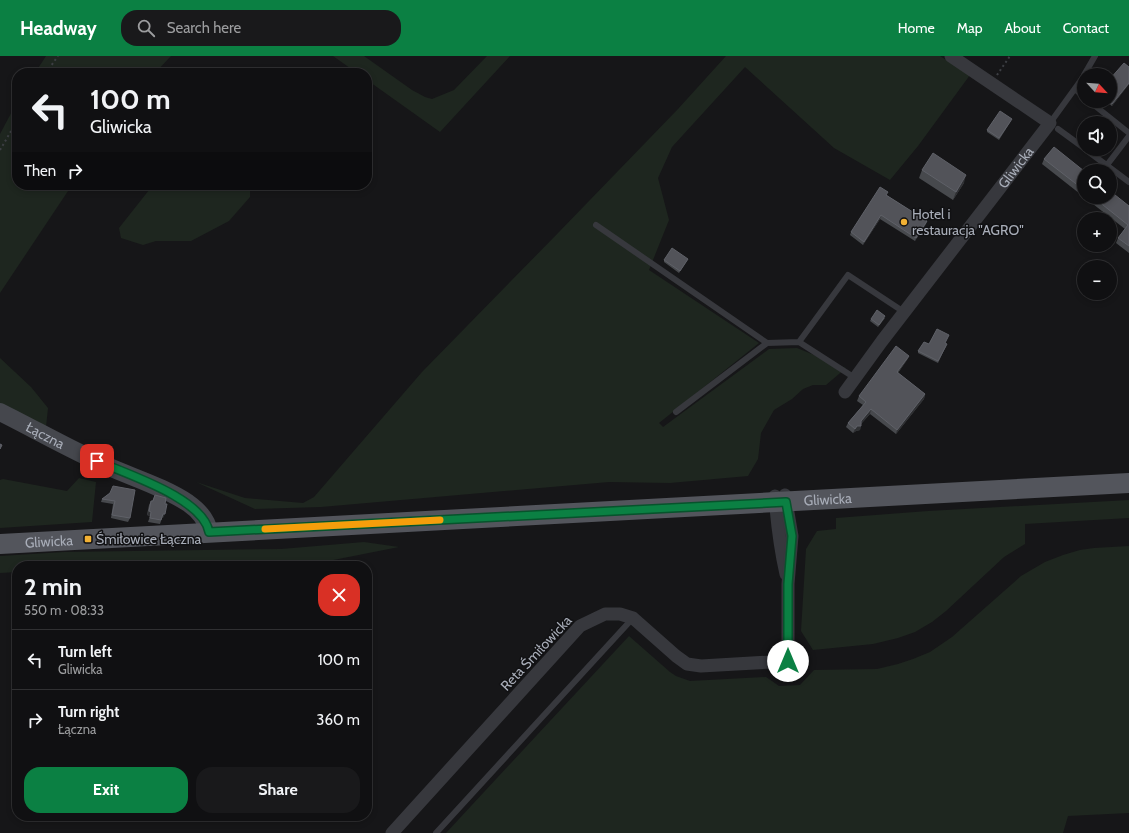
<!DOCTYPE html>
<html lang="en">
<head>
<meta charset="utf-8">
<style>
	:root { --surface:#101012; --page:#19191b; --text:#f1f3f6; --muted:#9c9d9f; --line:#303032; --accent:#0b8043 }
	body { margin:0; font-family:Cabin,sans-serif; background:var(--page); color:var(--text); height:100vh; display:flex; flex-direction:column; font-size:15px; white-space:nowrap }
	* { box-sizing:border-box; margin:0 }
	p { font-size:13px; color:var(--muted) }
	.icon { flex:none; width:22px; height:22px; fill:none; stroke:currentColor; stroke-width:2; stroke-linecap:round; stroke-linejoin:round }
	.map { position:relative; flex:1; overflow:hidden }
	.panel { position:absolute; left:12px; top:505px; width:360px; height:260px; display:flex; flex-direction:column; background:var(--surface); border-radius:16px; box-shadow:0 2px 6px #0003,0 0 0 1px var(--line) }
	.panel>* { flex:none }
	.banner { position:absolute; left:12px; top:12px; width:360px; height:122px; border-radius:16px; box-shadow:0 2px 6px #0003,0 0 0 1px var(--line); background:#101012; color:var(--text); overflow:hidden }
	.needle { width:26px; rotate:116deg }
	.controls { position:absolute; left:1077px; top:12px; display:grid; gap:8px }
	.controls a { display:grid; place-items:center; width:40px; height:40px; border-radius:50%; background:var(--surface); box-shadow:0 2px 6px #0003,0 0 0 1px var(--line); font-size:20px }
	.pin { position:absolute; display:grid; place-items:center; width:34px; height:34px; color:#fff; margin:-17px; border-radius:8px; box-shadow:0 2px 6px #0006 }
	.me { position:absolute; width:44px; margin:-22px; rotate:0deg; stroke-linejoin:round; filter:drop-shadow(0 0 3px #0008) }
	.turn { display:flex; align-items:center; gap:14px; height:84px; padding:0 12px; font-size:18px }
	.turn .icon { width:52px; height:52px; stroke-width:2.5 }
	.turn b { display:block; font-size:28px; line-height:34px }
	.then { display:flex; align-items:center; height:38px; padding:0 12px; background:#0003; gap:8px; font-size:15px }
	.round { display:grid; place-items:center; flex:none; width:42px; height:42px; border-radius:16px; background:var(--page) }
	.summary { display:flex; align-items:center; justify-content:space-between; height:68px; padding:0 12px }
	h1 { font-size:24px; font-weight:700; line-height:30px }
	.button { display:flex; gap:8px; margin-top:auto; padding:8px 12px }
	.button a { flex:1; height:46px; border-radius:16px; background:var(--accent); color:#fff; font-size:16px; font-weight:700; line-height:46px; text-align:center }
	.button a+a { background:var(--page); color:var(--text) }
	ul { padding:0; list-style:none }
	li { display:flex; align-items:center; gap:12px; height:60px; padding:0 12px; border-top:1px solid var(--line) }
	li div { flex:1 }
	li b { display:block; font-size:15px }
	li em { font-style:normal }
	header { display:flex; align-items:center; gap:24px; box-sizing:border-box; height:56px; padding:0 20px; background:var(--accent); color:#fff }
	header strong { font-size:19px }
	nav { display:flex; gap:22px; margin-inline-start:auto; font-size:14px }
	.search { width:280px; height:36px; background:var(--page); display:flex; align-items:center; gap:10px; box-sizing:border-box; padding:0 14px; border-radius:16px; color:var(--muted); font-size:15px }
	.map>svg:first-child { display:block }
	.green { fill:#1e261f }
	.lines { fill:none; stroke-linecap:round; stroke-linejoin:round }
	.path { stroke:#3d3f44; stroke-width:2; stroke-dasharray:2 3; stroke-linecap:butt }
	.lane { stroke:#37383d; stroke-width:6 }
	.street { stroke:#37383d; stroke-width:13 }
	.secondary { stroke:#45474d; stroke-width:18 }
	.primary { stroke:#53555c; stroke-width:20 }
	.wall { fill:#47494d }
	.shaded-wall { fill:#2f3033 }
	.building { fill:#525359; stroke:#5f6168 }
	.route-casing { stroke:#07532c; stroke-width:10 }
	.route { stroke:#0b8043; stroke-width:7 }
	.slow { stroke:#f59e0b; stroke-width:7 }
	.poi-dot { fill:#f2b134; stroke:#111113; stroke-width:1.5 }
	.labels { text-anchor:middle; stroke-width:3; stroke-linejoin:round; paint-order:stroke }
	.street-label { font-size:14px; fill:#a8adb8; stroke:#111113 }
	.poi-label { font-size:14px; fill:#a8adb8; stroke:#111113; text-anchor:start }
</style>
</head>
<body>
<header>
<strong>Headway</strong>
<div class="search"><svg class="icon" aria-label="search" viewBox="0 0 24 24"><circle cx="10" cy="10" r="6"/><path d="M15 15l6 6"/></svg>Search here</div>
<nav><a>Home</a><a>Map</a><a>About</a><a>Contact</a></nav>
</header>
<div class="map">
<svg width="1129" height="777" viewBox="0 0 1129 777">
	<rect width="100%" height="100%" fill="#161618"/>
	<path class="green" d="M46 0H171L155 17H35Z
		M333 0H364L412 34 425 41 432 43 454 34 487 0H510L440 76 367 24V17H357Z
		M726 0H940L970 19 918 90 890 124 834 92 745 11 672 91 658 122 669 164 649 214 759 287 659 367 663 371 769 293 797 292 846 312 826 329H813L803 333 792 343 774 354 761 377 758 403 748 420 670 427 609 426 321 451 255 453 196 426 245 442 303 447 314 441 422 316 559 176 678 53Z
		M17 46V129H72L0 237V78Z
		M153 129H250V141L229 165 191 185H156L143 189 121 182 119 172Z
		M0 302 31 331 48 352 46 371 0 348Z
		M79 422 96 426 92 466 0 472V424L3 423 67 435Z
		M1129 444V462L1025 468V488L1004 501 946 555 932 566 915 576 898 582 873 588 813 594 801 575 806 493 817 475 836 473V462L928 455Z
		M364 486 399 491 308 509 17 510V516L0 517V500L64 496 281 493Z
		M1129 490V757L1068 760 1063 777H446L629 580 670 616 676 620 690 625 766 621 779 630 800 629 814 614 877 613 898 608 913 603 930 596 952 581 1021 520 1045 506 1063 499 1080 494 1094 492Z"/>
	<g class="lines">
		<path class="path" d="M46 17 58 0
			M997 19 1010 0
			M0 94 17 65"/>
		<path class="lane" d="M1084 19 1095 0
			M1075 33 1084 41
			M1089 45 1129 77
			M1050 67 1084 20
			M1058 73 1084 92
			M1085 93 1129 126
			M1107 109 1129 80
			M596 169 767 287
			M799 286 855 322
			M676 356 767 287 799 286 848 219 904 256
			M436 777 633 562"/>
		<g class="street">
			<path id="s1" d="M845 336 882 285 1050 67 951 0"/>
			<path d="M775 440C777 466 780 492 786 518"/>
			<path d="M392 777 580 570 605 558H620L633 562 676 600 687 608 701 610 788 605V528L792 480 785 439"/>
		</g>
		<path class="secondary" id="s2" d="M0 356C36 374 71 394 107 410 134 422 164 431 188 447 198 454 207 464 209 476"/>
		<path class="primary" id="s3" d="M0 488 1129 427"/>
	</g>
	<path class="wall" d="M1129 11V28L1112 50 1105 45H1110Z
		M1011 65 999 84 987 76V74Z
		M1044 103 1084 115V141L1042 108Z
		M922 114 964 127 953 144 919 122Z
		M886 139 927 165 926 168 915 185 880 163 863 189 850 179 851 176Z
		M1084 141H1110L1129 150V197L1116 187 1118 182 1125 173Z
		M688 203 679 217 664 206V204Z
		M885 262 878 271 870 265 871 263Z
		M945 287 946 290 938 307 918 297V295L929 288Z
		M909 300 907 304 898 317 925 338 924 343 896 378 870 358 861 368 860 374 856 375 853 377 846 371 848 367 863 349 857 345 859 340Z
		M110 437 130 462 128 466 111 462 113 448 101 446 102 443Z
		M155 439 165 448 163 462H162L160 468 148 466 150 460 147 459 149 449 151 445H152Z"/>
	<path class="shaded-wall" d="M1129 27V28L1112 50V48Z
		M966 119 964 127 953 144 956 136Z
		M881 159 880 163 863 189 864 186Z
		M927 165 926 168 915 185 916 182Z
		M909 300 907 304 895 320 897 316Z
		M925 338 924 343 896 378 897 374Z
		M871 353 870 358 859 370H861L860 374 856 375 853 377 855 373Z
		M149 455 151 456 150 460 147 459Z
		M163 458H165L163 462H161Z"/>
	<path class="building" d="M1124 7 1129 11V27L1112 48 1108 45H1110V23Z
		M1000 55 1012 63 999 82 987 74Z
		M1054 91 1084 115V134L1044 103Z
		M933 97 966 119 956 136 922 114Z
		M880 131 888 136 886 139 927 165 916 182 881 159 864 186 851 176Z
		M1110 135 1129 150V190L1118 182 1128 169 1093 141H1110Z
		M672 192 688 203 680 215 664 204Z
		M877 254 885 260 879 269 871 263Z
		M937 273 949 279 945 287 947 288 938 305 918 295 924 286 929 288Z
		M896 290 909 300 897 316 925 338 897 374 871 353 861 365V370H857L855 373 848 367 866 346 859 340Z
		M0 388 2 389 0 393Z
		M113 430 135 434 130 462 112 459 115 445 102 443 110 437Z
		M155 439 166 442 165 448H167L165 458H163L161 464 150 462 151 456 149 455 151 445H153Z"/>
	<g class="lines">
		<defs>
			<path id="route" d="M97 405C126 418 203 442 209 476L786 446 792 480 788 528V605"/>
		</defs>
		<use href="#route" class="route-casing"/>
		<use href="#route" class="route"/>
		<path class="slow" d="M265 473 440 464"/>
	</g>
	<g class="poi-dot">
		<circle cx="904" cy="166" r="4"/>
		<rect x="84" y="479" width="8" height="8" rx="2"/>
	</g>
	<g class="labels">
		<g class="street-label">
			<text dy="5" stroke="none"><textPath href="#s1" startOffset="282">Gliwicka</textPath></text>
			<text dy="5" stroke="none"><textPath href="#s2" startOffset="51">Łączna</textPath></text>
			<text dy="5" stroke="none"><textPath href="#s3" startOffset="829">Gliwicka</textPath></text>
			<text dy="5" stroke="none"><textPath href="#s3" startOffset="49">Gliwicka</textPath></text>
			<text transform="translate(536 597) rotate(-47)" y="5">Reta Śmiłowicka</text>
		</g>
		<g class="poi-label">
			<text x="912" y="163">Hotel i<tspan x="912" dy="16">restauracja "AGRO"</tspan></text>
			<text x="96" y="488">Śmiłowice Łączna</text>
		</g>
	</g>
</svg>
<div class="controls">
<a><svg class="needle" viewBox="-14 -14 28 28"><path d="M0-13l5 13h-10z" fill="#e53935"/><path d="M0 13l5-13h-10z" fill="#9c9d9f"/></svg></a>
<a><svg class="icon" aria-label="sound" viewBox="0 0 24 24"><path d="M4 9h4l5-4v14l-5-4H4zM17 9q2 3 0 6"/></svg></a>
<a><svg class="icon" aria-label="search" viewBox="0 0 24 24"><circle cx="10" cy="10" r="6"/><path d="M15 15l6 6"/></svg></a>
<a>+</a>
<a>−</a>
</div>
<div class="pin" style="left:97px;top:405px;background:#d93025"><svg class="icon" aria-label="arrive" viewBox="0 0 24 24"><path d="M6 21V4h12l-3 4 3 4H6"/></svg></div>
<svg class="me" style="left:788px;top:605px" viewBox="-20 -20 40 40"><circle r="19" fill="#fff"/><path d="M0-13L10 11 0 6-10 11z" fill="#0b8043"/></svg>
<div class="banner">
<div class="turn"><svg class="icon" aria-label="left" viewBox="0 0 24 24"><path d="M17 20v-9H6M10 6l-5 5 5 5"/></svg><div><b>100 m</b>Gliwicka</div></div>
<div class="then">Then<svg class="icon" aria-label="right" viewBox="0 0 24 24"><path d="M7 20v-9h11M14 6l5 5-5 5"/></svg></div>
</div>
<section class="panel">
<div class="summary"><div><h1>2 min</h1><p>550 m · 08:33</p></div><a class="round" style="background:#d93025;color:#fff"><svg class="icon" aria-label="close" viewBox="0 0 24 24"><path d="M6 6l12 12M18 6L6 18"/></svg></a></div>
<ul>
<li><svg class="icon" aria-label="left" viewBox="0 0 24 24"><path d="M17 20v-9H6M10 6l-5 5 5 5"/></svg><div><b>Turn left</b><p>Gliwicka</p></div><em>100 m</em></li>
<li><svg class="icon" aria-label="right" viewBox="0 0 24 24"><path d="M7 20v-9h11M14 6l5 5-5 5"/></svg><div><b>Turn right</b><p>Łączna</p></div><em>360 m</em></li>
</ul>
<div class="button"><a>Exit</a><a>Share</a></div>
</section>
</div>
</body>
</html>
